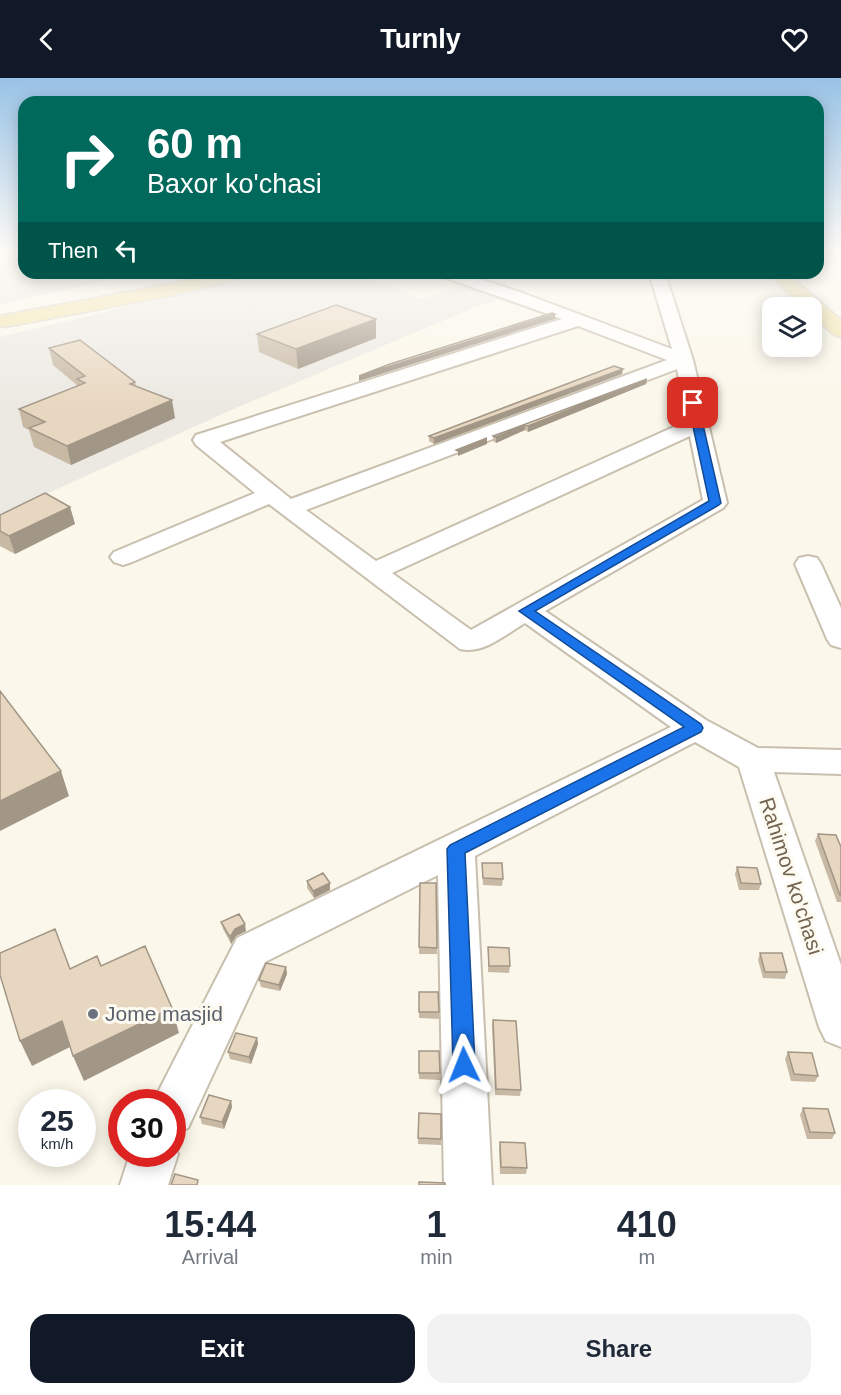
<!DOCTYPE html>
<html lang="en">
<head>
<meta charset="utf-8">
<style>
	:root { --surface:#fff; --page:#f2f2f3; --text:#1f2937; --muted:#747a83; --accent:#111827 }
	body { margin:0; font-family:Arial,sans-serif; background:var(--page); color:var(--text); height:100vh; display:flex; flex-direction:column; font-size:22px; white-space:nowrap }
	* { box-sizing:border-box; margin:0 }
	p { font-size:20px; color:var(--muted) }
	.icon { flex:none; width:33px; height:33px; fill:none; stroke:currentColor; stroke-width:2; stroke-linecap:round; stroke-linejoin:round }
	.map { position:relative; height:1107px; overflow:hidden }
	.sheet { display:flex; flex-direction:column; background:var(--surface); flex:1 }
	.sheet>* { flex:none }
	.banner { position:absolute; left:18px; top:18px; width:806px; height:183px; border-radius:18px; box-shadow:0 3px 15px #0003; background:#00695c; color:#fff; overflow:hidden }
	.tools { position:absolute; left:762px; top:219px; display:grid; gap:12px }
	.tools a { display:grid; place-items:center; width:60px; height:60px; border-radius:12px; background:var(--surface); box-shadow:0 3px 15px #0003; font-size:30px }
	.speed { position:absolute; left:18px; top:1011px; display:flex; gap:12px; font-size:30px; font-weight:700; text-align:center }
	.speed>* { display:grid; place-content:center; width:78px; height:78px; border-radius:50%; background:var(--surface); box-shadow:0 3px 15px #0003; line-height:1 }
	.speed small { font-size:15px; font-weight:400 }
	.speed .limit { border:9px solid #d22; background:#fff; color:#111 }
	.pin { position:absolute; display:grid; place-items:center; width:51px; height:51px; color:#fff; margin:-26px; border-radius:12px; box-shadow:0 3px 9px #0006 }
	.me { position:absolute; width:66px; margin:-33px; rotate:358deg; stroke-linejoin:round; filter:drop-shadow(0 0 4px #0008) }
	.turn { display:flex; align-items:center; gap:21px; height:126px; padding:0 30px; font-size:27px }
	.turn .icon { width:78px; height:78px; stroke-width:2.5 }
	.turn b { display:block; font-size:42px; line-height:51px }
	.then { display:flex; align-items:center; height:57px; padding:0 30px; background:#0003; gap:12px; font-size:22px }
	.eta { display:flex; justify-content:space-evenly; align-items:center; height:102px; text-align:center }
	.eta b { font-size:36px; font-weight:800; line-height:42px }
	.action { display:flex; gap:12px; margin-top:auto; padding:12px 30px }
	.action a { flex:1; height:69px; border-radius:18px; background:var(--accent); color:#fff; font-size:24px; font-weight:800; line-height:69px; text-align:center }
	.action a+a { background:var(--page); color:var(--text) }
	header { display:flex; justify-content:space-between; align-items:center; height:78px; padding:0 30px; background:var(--accent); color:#fff; font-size:27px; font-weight:800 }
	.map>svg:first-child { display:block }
	.industrial { fill:#ece9e3 }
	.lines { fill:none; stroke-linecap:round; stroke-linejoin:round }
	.minor-casing { stroke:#c9bfae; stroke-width:4 }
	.major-casing { stroke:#dbd6d2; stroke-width:3 }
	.minor { fill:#fff; fill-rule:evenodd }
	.major { fill:#f2e4aa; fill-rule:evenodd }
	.rail-casing { stroke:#bca9c4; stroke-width:4 }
	.rail { stroke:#fdfbf1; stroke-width:2; stroke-dasharray:8; stroke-linecap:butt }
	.wall { fill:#c8b9a5 }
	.shaded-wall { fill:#a29686 }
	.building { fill:#e8d7c0; stroke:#a29686; stroke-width:1.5 }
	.route { fill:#1a73e8; stroke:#114b97; stroke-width:1.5 }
	.worship-dot { fill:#6b7280; stroke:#fdfbf1; stroke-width:2 }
	.labels { text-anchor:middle; stroke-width:6; stroke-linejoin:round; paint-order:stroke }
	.near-street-label { font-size:21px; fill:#736350; stroke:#fdfbf1 }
	.near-worship-label { font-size:21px; fill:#5b616d; stroke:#fdfbf1; text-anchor:start }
</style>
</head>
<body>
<header><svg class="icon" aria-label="back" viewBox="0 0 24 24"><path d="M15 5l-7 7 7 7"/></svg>Turnly<svg class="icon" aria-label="heart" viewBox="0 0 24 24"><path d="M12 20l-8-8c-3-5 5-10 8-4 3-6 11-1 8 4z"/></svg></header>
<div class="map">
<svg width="841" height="1107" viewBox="0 0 841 1107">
	<rect width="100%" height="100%" fill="#fbf7ea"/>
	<path class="industrial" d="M0 172H24V195H137L0 227Z
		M266 195H356L421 221 470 206 506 219 473 230 229 333 0 437V259Z"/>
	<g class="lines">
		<defs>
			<path id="minor" d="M438 195H462L517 213 672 271 649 195H665L693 282 727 425 723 430 545 533 706 642 758 670 841 672V696L774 694 841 887V969L826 963 819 949 739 689 695 664 475 778 492 1107H444L438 797 265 884 188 1050 172 1057V1024H153L237 860 671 649 525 545C506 556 483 577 460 571L269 426 132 484 123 487 114 484 110 479 114 474 255 415 196 367 193 362 196 357 562 241 441 198ZM578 248 667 282 291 421 220 364ZM677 291 687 343 376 483 306 432ZM690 358 703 422 471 552 392 495Z
				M808 478 817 480 821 486 841 530V570L831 567 827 561 795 486 799 480Z
				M172 1063 178 1076 168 1107H120L130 1076H172Z"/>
			<path id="major" d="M217 195H248L245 199 169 218 5 249 0 248V238L5 237 169 206Z
				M768 195H787L841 242V259L834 257 812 237V230H804Z"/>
		</defs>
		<use href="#minor" class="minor-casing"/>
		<use href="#major" class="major-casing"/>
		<use href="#minor" class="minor"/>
		<use href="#major" class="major"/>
		<defs>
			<path id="rail" d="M818 172 841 179"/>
		</defs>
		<use href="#rail" class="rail-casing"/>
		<use href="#rail" class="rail"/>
	</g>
	<path class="wall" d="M376 241V260L298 291 259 274 257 256Z
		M49 270 135 304 136 308 175 340 71 387 34 369 29 352 23 349 19 331 78 308 53 287Z
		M622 296 434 366 429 363V358Z
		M647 301 646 306 528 354 525 352 496 365 493 363V358Z
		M70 429 75 446 15 476 0 468V437Z
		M818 756 841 769V824H837L815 763Z
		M482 785 503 801 502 808 483 807Z
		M737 789 761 806 759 812H739L735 796Z
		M307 803 330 812 314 820 307 810Z
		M420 805H436L437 876H419Z
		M221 844 246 853 236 858 231 866 223 851Z
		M488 869 510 888 509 895 488 894Z
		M760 875 787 894 785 901 763 900 758 882Z
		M286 889 287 896 280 913 261 909 259 902Z
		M419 914 439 934V941L419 940Z
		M493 942 521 1012 520 1018 495 1017 492 949Z
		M257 960 258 966 251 986 230 981 228 974Z
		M419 973H439L440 1002 419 1001Z
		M788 974 818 998 815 1004 791 1003 785 981Z
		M231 1023 232 1029 224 1051 202 1046 200 1039Z
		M803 1030 835 1055 832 1061H807L800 1037Z
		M419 1035 441 1036V1067L418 1066Z
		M500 1064 527 1090 526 1096H500L499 1070Z"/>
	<path class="shaded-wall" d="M555 236V241L359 303V298Z
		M376 241V260L298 291 296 271Z
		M623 291 622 296 434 366V360Z
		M647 301 646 306 528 354V348Z
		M172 322 175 340 71 387 67 368Z
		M525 347V352L496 365V359Z
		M487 360V366L458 378V373Z
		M70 429 75 446 15 476 9 458Z
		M61 693 69 718 0 753V723Z
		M330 805V812L314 820 313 813Z
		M245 846 246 853 236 858 231 866 230 859 235 851Z
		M286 889 287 896 280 913 279 907Z
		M172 930 179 955 84 1003 73 978Z
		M62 943 72 968 32 988 20 963Z
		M257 960 258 966 251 986 249 979Z
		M231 1023 232 1029 224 1051 222 1044Z"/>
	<path class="building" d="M336 227 376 241 296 271 257 256Z
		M552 235 555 236 359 298 390 286Z
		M80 262 135 304 130 306 172 322 67 368 29 350 45 344 19 331 85 305 77 301 85 298 49 270Z
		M614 288 623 291 434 360 429 358Z
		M647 301 528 348 525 347 496 359 493 358Z
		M487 360 458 373 456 372Z
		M45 415 70 429 9 458 0 453V437Z
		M0 613 61 693 0 723Z
		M818 756 836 757 841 769V817H840Z
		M482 785H502L503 801 483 800Z
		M737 789 757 790 761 806 741 805Z
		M323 795 330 805 313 813 307 803Z
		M420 805H436L437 870 419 869Z
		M239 836 245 846 235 851 230 859 221 844Z
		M55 851 70 891 97 878 101 888 145 868 172 930 73 978 62 943 20 963 0 897V875Z
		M488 869 509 870 510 888H489Z
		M760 875H782L787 894H765Z
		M266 885 286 889 279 907 259 902Z
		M419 914H438L439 934H419Z
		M493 942 516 943 521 1012 496 1011Z
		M236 955 257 960 249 979 228 974Z
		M419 973H439L440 995H419Z
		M788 974 812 975 818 998 794 996Z
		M209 1017 231 1023 222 1044 200 1039Z
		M803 1030 828 1031 835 1055 810 1054Z
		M419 1035 441 1036V1061L418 1060Z
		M500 1064 525 1065 527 1090 501 1089Z
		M175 1096 198 1102 197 1107H171Z
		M419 1104 445 1105V1107H419Z"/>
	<linearGradient id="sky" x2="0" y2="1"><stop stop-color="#98c2e6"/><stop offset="0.53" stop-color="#fdfbf6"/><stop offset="1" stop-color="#fdfbf6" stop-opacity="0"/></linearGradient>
	<rect width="841" height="327" fill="url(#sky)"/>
	<path class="route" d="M693 322 698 325 721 425 719 427 535 533 701 646 703 650 701 654 465 775 475 987 471 994 464 997 456 994 453 987 447 771 450 767 684 649 519 533 709 423 688 325Z"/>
	<circle class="worship-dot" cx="93" cy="936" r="6"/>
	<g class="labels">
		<g class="near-street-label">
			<text transform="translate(791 798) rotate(72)" y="7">Rahimov ko'chasi</text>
		</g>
		<g class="near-worship-label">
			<text x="105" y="943">Jome masjid</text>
		</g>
	</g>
</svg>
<div class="tools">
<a><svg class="icon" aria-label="layers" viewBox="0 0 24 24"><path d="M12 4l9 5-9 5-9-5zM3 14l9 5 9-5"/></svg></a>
</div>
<div class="speed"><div>25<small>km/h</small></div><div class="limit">30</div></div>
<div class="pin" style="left:693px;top:325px;background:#d93025"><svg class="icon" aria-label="arrive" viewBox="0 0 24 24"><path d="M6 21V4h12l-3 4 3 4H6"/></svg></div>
<svg class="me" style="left:464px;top:987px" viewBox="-20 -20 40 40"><path d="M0-17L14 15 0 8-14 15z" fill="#1a73e8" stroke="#fff" stroke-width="4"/></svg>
<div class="banner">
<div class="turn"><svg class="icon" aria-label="right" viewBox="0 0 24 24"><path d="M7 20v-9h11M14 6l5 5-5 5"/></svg><div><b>60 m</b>Baxor ko'chasi</div></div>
<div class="then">Then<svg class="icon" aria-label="left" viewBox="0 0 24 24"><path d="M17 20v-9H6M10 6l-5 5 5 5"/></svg></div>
</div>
</div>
<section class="sheet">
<div class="eta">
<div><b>15:44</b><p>Arrival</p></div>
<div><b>1</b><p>min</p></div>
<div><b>410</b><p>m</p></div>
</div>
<div class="action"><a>Exit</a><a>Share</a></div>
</section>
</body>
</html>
